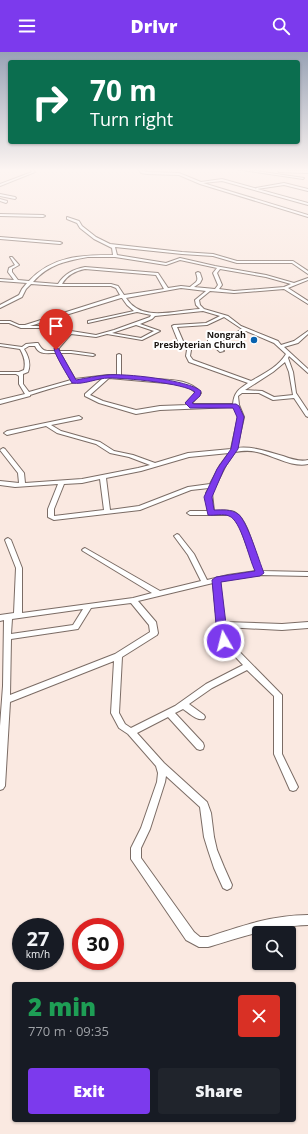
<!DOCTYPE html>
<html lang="en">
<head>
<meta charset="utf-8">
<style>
	:root { --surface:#171b24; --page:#20242c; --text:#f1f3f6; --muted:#9ea1a6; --accent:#7c3aed }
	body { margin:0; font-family:"Open Sans",sans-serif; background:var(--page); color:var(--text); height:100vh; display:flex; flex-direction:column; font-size:15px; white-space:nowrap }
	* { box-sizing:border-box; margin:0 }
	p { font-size:13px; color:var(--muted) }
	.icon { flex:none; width:22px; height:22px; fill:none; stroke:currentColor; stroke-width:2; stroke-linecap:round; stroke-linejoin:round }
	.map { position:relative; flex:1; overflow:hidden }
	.details { position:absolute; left:12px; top:930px; width:284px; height:140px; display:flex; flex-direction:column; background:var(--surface); border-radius:4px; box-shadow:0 1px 3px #0004 }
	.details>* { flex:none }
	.guide { position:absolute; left:8px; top:8px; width:292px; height:84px; border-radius:4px; box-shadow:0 1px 3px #0004; background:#0b6e4f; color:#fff; overflow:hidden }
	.fabs { position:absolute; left:252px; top:874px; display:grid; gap:8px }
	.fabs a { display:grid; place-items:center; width:44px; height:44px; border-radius:4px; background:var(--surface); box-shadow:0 1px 3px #0004; font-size:20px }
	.speed { position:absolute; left:12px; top:866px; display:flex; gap:8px; font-size:20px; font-weight:700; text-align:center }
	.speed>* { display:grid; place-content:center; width:52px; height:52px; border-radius:50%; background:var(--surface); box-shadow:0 1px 3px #0004; line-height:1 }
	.speed small { font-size:10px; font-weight:400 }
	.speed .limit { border:6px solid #d22; background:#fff; color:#111 }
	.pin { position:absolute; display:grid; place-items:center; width:34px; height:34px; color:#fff; margin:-41px -17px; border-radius:50% 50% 50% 0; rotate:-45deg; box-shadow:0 0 4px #0007 }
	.pin .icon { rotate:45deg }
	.me { position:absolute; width:44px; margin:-22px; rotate:352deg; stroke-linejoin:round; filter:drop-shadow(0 0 3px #0008) }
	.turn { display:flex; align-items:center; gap:14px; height:84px; padding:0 16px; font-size:18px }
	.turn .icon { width:52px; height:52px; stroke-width:2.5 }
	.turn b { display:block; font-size:28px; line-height:34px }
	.round { display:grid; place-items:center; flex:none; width:42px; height:42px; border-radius:4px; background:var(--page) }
	.head { display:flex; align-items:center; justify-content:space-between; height:68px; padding:0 16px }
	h1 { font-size:24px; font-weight:800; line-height:30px; color:#1e9e55 }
	.cta { display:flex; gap:8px; margin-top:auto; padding:8px 16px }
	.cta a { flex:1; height:46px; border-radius:4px; background:var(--accent); color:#fff; font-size:16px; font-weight:800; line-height:46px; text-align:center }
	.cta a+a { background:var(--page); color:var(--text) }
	header { display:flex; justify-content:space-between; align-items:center; height:52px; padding:0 16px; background:var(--accent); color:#fff; font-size:18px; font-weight:800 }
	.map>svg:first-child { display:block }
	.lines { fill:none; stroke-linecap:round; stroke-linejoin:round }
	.street-casing { stroke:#7b6c65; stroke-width:2 }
	.street { fill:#fff; fill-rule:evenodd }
	.route { fill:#7c3aed; stroke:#51269a }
	.poi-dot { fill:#0862af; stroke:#fff; stroke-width:1.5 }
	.labels { text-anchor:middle; stroke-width:4; stroke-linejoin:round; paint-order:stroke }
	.far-poi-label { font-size:9px; font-weight:bold; fill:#191411; stroke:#fff; text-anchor:end }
</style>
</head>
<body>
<header><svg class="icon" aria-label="menu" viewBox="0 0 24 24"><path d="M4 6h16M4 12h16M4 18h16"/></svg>Drivr<svg class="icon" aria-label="search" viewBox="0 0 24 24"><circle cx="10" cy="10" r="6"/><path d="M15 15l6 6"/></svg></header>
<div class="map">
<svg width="308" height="1082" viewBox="0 0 308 1082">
	<rect width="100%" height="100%" fill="#fae9e1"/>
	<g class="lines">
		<defs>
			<path id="street" d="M30 117H32L35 120 0 134V132L32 120Z
				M138 117 147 120 179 121 201 130 222 127 308 151V153L222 129 203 131 308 163V165L200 132 179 123 147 122 141 121Z
				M236 117H242L304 126 303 127Z
				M278 118 308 119V121L279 120Z
				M284 131 308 137V139L284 133 257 137 256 136Z
				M0 142 15 145 16 146 15 147 0 144Z
				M0 147 7 149V150L6 151 0 149Z
				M0 162 43 163 45 164 43 165 0 164Z
				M67 165 79 169 82 174 96 185 110 192 182 200 213 202 237 209H293L308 219V222L292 211H237L213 204 182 202 115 195 117 203 166 211 180 206 215 214 266 223 294 231 308 226V228L288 236 308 249V252L284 237 234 241 210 239 199 248 200 253 204 257 228 264 241 274 278 289 281 293 294 289 308 279V282L298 291 284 295 308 317V321L289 304 288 306 293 320 296 341 308 359V365L306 364 294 346 273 348 259 341H242L238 344 239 353 244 365 237 396C253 394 268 400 283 404 291 407 300 410 308 408V412C293 416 272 403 257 400 249 398 242 399 235 400L226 413 212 441 214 459C220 459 231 457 236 461 249 469 255 505 262 519L308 520V524L260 523 220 529 224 570 282 572 308 570V576L282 578 224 575V584L282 643V702L298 735 296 738 293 739 290 738 274 702V644L247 618 212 636 189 652 204 663 205 665 204 667C197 669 189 661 183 657L175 661 203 691 204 694 203 697 200 698 197 697 168 665 137 681 164 711 207 750 211 761 214 785 217 798 224 815 232 833 231 836 227 838 223 836 214 816 208 798 204 785 200 755 166 724 165 730 150 777 141 796V806L194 880 200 885H208C241 874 273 863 308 863V873C273 874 241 885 208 895H199L186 888 131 807V796L141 776 157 730 158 721 156 714 128 682 119 676 111 661 114 609 10 650 5 734 3 737 0 738V674L3 634 4 568 0 569V563L14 561 16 516 5 488 6 487 8 486 11 488 22 516V561L133 546 152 541 83 499 82 498 83 497 85 496 160 539 201 529 188 503 174 484 177 482 179 483 194 502 207 528 228 523 256 519 240 475 232 463H190L187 461 190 459H208L206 441 209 436 191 438 140 458 54 468 48 465V457L58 432 15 435 0 433V429L19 431 18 421 0 398 3 396 5 397 24 421 25 431 82 427 138 416 150 413 129 405 110 401 96 392 57 381 46 374 7 383 4 381 7 379 79 364 82 366 81 367 51 373 61 379 100 390 114 399 133 403 155 411 188 401 231 397 238 365 234 355 160 358 136 362 99 351 85 344V342L103 326C77 328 55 335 30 343V344L0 352V348L25 342 19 332V324L16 322H0V320H19L24 318C26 310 24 304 20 297L0 294V292L22 295 26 292 36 291H38C43 300 45 299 55 299V295L67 282 53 280 45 276H21L9 271H0V269H10L19 273H25L120 243 116 236 111 234H59L31 232 26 237 22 245 0 256V253L19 243 22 237 27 231 0 229V227L14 228 8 220 9 216 15 213 10 205H12L19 213 12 217V220L18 228 29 229C52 204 81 203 113 203L112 196 94 187 80 176 77 171 67 167ZM88 205H115L166 213 180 208 217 216 213 221 218 233 215 237 194 235 200 231 202 227 200 221 198 220 196 221C199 230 197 229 190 235L181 234 168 236 158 221 85 215C74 217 64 222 58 232L33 230C49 212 66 209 88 205ZM85 217 156 223 164 237 124 243 118 234 111 232H62C67 223 75 219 85 217ZM220 217 266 225 291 232 284 235 234 239 219 237 222 233 217 221ZM181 236 206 239 195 248 196 253 200 257C175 258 142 271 126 246ZM121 246H122L127 253 134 259 88 269V271L137 260 151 263 150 265 114 278 96 283 71 279 56 278 46 274H30ZM203 259 220 264 206 271 174 273 172 274 178 289 187 298 186 304 189 310 248 331C239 337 234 340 233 352H193L192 351 201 341C190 327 170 328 153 327 143 326 132 324 121 324V303L119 302 117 303V323H108L75 327 60 301H71L93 304 95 303 93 302 71 299H59V296L71 282 96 285 107 282 142 288 160 279 140 272 152 267 155 264ZM224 265 242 277 229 285 208 287V289L220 300 224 299 214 289 232 287 246 279 274 291 286 302C278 315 265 321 251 329L193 308 190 304 191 298 183 289 177 275 207 273ZM136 273 154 279 141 286 112 281ZM29 294H35C39 303 46 301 56 301L71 328 29 340 23 332V322L28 320C31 312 29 305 24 297ZM285 310 289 320 293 343 274 345 262 339 245 338 273 320ZM109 326 177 332 190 336 196 341 186 351 188 353 160 354 136 358 103 349 90 343ZM229 401 220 413 210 432 188 435 139 454 110 458 106 426 141 419 189 405ZM100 427 104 458 54 464V457L64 432 82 431ZM213 531 217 572 216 581 217 585 243 613 206 632 175 654 131 676 125 672 119 661 122 605 157 583 158 581 156 570 138 549ZM131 551 149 573 150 580 115 602 10 643 11 587 78 577 91 556ZM83 557 73 573 11 582 12 567Z
				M0 185 60 190 62 191 60 192 0 187Z"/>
		</defs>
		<use href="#street" class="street-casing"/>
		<use href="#street" class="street"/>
	</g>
	<linearGradient id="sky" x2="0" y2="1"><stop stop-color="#99a2b5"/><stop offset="0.44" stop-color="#fdf5f2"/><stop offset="1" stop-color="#fdf5f2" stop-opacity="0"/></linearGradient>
	<rect width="308" height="268" fill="url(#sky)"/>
	<path class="route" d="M54 296H58L76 328C86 326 97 324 107 323 123 321 189 328 201 339L200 344 192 351 194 352H236L239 354 244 365 238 397 224 417 212 445 214 458C222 458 231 457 238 462 247 468 259 509 264 521L260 524 221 530 226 572 224 581 228 589 227 591H220L215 581 216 572 212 528 216 525 255 519C249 507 241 468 229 464 223 461 215 464 208 463L204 445 217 417 231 397 237 365 233 356H190L185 351 195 340C184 331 125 326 109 326 97 326 84 333 72 331 68 324 54 302 54 296Z"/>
	<circle class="poi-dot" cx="254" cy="288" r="4"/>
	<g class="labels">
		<g class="far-poi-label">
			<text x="246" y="286">Nongrah<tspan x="246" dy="10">Presbyterian Church</tspan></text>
		</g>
	</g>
</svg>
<div class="fabs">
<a><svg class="icon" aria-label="search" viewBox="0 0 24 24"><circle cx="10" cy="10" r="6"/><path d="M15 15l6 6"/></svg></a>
</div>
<div class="speed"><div>27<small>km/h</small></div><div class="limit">30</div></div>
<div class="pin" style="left:56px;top:298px;background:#d93025"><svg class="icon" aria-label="arrive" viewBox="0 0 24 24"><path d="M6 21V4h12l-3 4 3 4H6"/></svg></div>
<svg class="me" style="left:224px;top:589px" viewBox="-20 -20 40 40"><circle r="17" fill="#7c3aed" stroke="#fff" stroke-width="3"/><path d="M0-11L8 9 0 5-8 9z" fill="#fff"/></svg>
<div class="guide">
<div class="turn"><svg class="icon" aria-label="right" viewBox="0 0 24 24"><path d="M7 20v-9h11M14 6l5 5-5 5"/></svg><div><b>70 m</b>Turn right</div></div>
</div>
<section class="details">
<div class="head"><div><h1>2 min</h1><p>770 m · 09:35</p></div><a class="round" style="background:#d93025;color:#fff"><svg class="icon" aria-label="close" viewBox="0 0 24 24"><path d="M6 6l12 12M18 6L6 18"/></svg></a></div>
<div class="cta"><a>Exit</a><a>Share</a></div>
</section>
</div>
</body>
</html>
